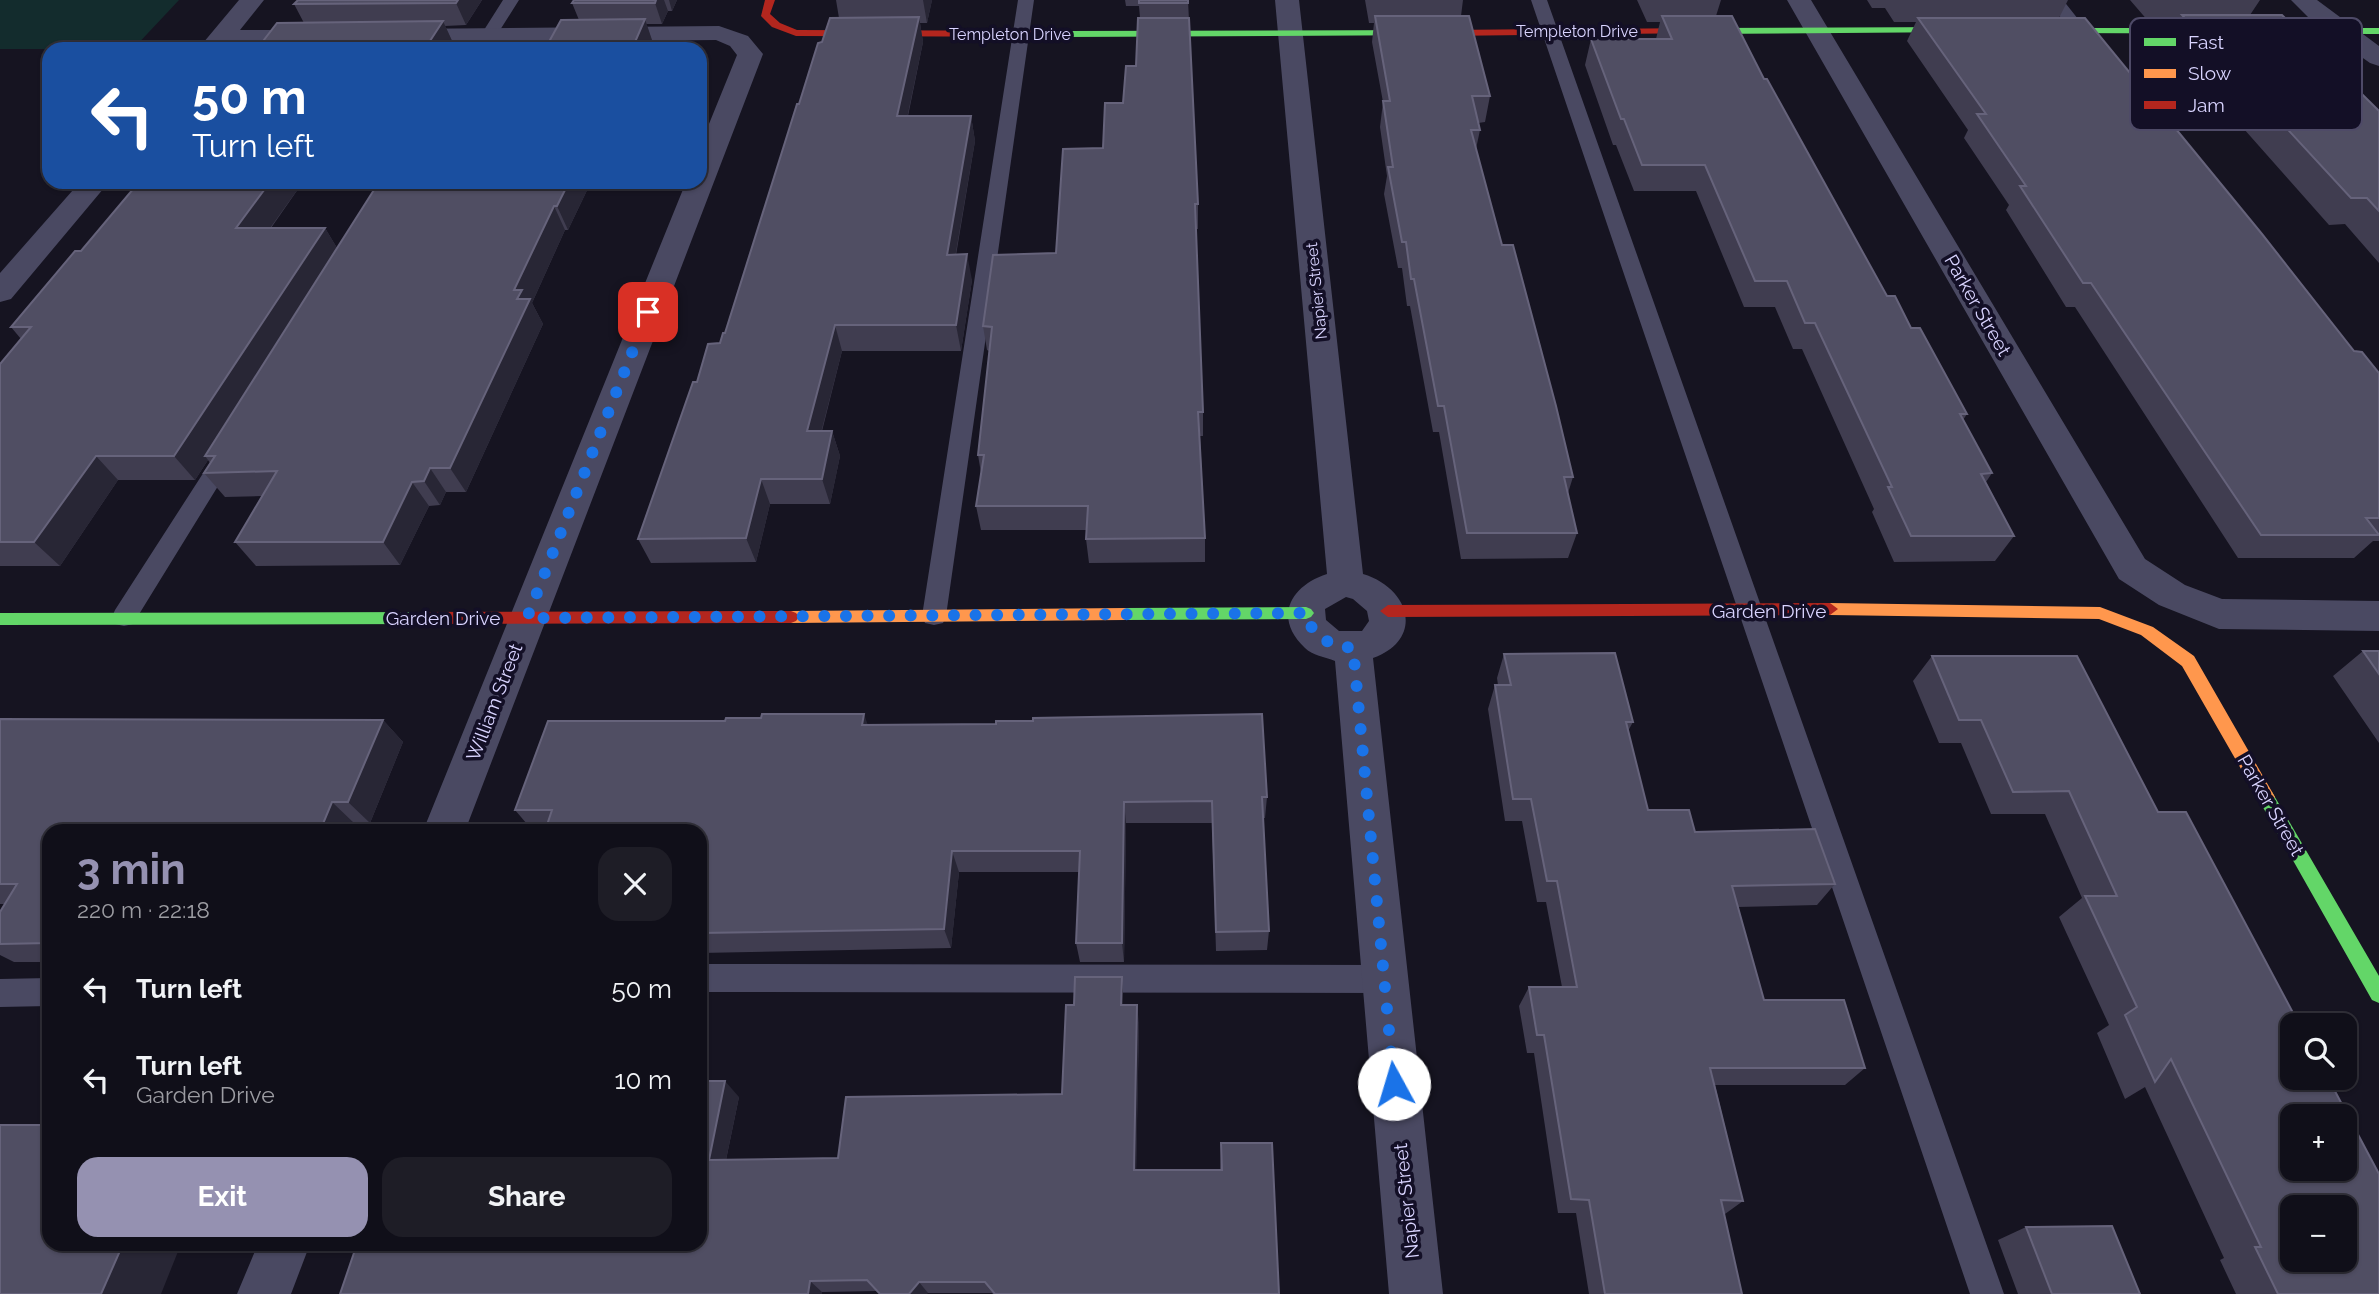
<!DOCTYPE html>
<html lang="en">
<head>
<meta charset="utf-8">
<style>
	:root { --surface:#100f19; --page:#1e1d26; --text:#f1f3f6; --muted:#9c9ca2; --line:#302f38; --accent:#9591b1 }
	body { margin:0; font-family:Raleway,sans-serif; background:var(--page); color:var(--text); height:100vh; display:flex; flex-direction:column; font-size:26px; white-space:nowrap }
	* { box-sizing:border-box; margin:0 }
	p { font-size:23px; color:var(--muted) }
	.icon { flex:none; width:38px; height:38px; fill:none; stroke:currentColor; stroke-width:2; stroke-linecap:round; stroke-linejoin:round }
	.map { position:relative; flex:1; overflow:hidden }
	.panel { position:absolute; left:42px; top:824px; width:665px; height:427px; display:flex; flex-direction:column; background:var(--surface); border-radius:21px; box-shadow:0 2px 5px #0004,0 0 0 2px var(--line) }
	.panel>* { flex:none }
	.banner { position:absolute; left:42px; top:42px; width:665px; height:147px; border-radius:21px; box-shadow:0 2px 5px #0004,0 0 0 2px var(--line); background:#1a4fa0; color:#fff; overflow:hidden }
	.buttons { position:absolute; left:2280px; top:1013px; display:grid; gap:14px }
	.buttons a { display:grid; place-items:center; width:77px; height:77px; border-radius:14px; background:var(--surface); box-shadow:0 2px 5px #0004,0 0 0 2px var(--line); font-size:35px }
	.pin { position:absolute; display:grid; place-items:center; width:60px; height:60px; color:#fff; margin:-30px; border-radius:14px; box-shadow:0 4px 10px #0006 }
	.me { position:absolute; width:77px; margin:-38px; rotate:354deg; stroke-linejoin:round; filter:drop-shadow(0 0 5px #0008) }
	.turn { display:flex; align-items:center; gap:24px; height:147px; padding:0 35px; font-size:32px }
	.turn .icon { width:91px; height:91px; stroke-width:2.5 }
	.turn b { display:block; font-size:49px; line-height:60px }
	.round { display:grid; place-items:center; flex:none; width:74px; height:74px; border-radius:21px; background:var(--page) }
	.summary { display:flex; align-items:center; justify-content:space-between; height:119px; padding:0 35px }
	h1 { font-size:42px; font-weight:700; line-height:52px; color:var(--accent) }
	.primary-button { display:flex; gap:14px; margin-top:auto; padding:14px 35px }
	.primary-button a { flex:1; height:80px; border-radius:21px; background:var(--accent); color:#fff; font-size:28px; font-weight:700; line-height:80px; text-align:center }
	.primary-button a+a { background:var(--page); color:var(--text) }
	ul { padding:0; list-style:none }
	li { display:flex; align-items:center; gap:21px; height:91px; padding:0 35px }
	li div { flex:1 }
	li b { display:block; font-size:26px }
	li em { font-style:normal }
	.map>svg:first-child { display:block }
	.green { fill:#132c2d }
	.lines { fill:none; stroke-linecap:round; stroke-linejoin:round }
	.lane { fill:#4a4962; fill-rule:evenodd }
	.street { fill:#4a4962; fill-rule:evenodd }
	.fast { fill:#63d668; fill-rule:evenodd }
	.slow { fill:#ff974d; fill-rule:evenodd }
	.jam { fill:#b3261e; fill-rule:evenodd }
	.wall { fill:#403d50 }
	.shaded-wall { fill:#282635 }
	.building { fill:#504e63; stroke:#66637b; stroke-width:2; fill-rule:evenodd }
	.route { stroke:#1a73e8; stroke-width:12; stroke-dasharray:0 21.6 }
	.labels { text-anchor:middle; stroke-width:7; stroke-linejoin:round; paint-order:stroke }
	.far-street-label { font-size:16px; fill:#d9d4ff; stroke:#130f26 }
	.street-label { font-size:19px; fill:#d9d4ff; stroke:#130f26 }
	.key { fill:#130f26; stroke:#4e4a67; stroke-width:2 }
	.key-label { font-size:19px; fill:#d9d4ff }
</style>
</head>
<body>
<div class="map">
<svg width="2379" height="1294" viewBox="0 0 2379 1294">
	<rect width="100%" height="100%" fill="#161421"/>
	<path class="green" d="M0 0H179L133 49H0Z"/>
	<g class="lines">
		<path class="lane" d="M503 0H519L488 49H472Z
			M1018 0H1034L946 616 943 623 934 625 925 623 922 616Z
			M1531 0H1547L2004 1294H1970Z
			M2047 0H2063L2097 43 2095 46H2083Z
			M228 444 236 447 239 452 133 624 124 626 115 624 112 617 115 610 220 447Z
			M700 964 1384 965 1394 969 1399 979 1394 989 1384 993 700 992Z
			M49 978V1006L0 1007V979Z"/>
		<path class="street" d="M239 0H264L240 30H318L327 32 330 37 327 42 318 44 227 45 224 49H198Z
			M1275 0H1299L1363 574C1410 588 1425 639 1373 658L1443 1294H1389L1335 661C1325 657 1312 655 1305 648 1273 618 1290 586 1327 574ZM1346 597 1353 599 1367 611 1369 621 1362 631H1339L1326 620 1325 609Z
			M1787 0H1811L2145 559 2185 585 2222 599 2379 601V631L2219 629 2159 605 2119 579Z
			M2291 0H2317L2379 46V66L2370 63 2316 25Z
			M719 26 748 36 763 54 465 831H423L686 182H700V146L737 55 730 46 716 40 396 43 387 41 384 36 387 31 396 29Z
			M80 182H109L11 299 0 302V273Z
			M258 1244H310L291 1294H237Z"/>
		<path class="fast" d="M1963 27 1967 28V32L1703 34 1698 31 1703 28Z
			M2040 28H2379V34L2044 33 2040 32Z
			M1445 30 1449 31V35L1067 37 1062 34 1067 31Z
			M1306 607 1311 609 1314 613 1311 617 1306 619 1125 620 1120 618 1117 614 1120 610 1125 608Z
			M423 612 428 614 431 618 428 622 423 624 0 625V613Z
			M2266 790 2272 792 2379 976V1003L2372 1000 2260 802 2257 797 2260 792Z"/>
		<path class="slow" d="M1830 603 2100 607 2153 627 2194 656 2275 797 2272 802 2266 804 2260 802 2182 666 2141 635 2099 619 1830 615 1822 609Z
			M1125 608 1130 610 1133 614 1130 618 1125 620 791 623 786 621 783 617 786 613 791 611Z"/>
		<path class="jam" d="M765 0H775L770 14 780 23 797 30 1067 31 1072 34 1067 37 796 36 772 27 761 16Z
			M1703 28 1707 29V33L1445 36 1440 33 1445 30Z
			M1830 603 1838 609 1830 615 1388 617 1380 611 1388 605Z
			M791 611 796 613 799 617 796 621 791 623 423 624 418 622 415 618 418 614 423 612Z"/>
	</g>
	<path class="wall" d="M298 0H482L466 25 445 26 454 45 452 49H257L304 23 294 4Z
		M574 0H677L672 11H668L662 24H646L653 43 579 20 572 3Z
		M836 0H932L927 23H920L923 42 908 116H971L975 141 956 255 972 280 961 351H842L822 431H832L840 456 830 504H770L756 562 651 563 638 539 697 382 725 333 799 104 822 42 839 18Z
		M1125 0H1188L1198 204V229H1196L1203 412V436H1200L1205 538V562L1089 563 1086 539 1087 530H981L976 506 981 473 978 455 989 351 987 350 983 326 1056 253 1123 103 1136 66 1140 18 1139 6H1126Z
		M1365 0H1463L1461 16 1490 96 1485 122 1478 123 1480 130 1476 149 1502 245 1573 477 1568 493 1577 533 1568 558 1461 559 1439 432H1433L1410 306H1407L1402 268H1398L1384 194 1387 176 1380 127 1383 102 1372 42 1374 23H1369Z
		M1637 0H1721L1716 16 1764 79 1887 296 1911 328 1967 414 1963 420 1992 473 1986 482 2014 536 1995 561 1894 562 1872 512 1874 509 1802 349H1793L1775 307H1744L1696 191H1634L1616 145H1613L1585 65 1591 39H1656L1660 22H1647Z
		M1867 0H2068L2059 18 2354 351 2379 373V541H2373L2354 558H2238L2075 307H2066L2006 210 2009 205 1964 138 1968 130 1907 41 1916 22H1894L1885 8H1872Z
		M2130 0H2260L2250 15 2379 111V263L2345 224 2329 225 2166 41 2178 22H2149Z
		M303 182 271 228H325L337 248 379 182H591L568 230H565L532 303 543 324 466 492H446L440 505 429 506 400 565 256 566 235 542 262 496 225 497 204 473 210 463 208 460 195 480H118L60 566H0V364L21 339 11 327 81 251Z
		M2363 651H2379V743L2333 676Z
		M1504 654 1633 722 1628 731 1648 810 1695 832 1835 884 1817 905 1738 907 1764 1000 1865 1068 1845 1085H1715L1743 1201 1725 1214H1724L1742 1294H1589L1576 1213H1558L1534 1053H1527L1519 1006 1529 987H1562L1546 902H1537L1522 821H1505L1488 709 1495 685H1498L1497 678Z
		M1932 656H2077L2379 1294H2236L2220 1260 2224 1258 2145 1087 2125 1099 2097 1033 2109 1025 2059 917 2082 898 2045 814H1991L1961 743H1939L1913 681Z
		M0 719 383 720 403 742 370 823H354L351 831H49V962H14L0 955V912L5 904H0Z
		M868 725 1267 797 1265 818H1263L1269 931 1267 950 1216 951 1212 823H1126L1124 962H1080L1076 943 1079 872H959L951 948 700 953V831H533L515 810Z
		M1122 977 1123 1005 1139 1023 1136 1170H1220L1221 1143 1279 1294H993L992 1293H928L877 1291 822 1292V1294H340L739 1097 726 1160 838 1158 1062 1094 1074 1005Z
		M2026 1227 2140 1294H2018L1998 1240Z"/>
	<path class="shaded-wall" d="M458 0H482L466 25 456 3Z
		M656 0H664L668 11 662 24 655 3Z
		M669 0H677L672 11Z
		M923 0H932L927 23Z
		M919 17 923 42 902 142 897 116Z
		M645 19 653 43 651 49H632Z
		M443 21 454 45 452 49H430L428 44Z
		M971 116 975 141 951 281 947 255Z
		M270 182H303L253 252 236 228Z
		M569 182H591L568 230 557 206Z
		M554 206 565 230 532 303 543 324 466 492 450 468 517 299 514 290Z
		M325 228 340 253 205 456 208 460 195 480 174 456Z
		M967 254 972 280 961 351 956 325Z
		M835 325 842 351 815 456 807 431Z
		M832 431 840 456 830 504 822 479Z
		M96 456 118 480 60 566 34 542Z
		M430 468 446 492 440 505 424 481Z
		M761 479 770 504 756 562 746 538Z
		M412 482 429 506 400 565 383 542Z
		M864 714 872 737 862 725Z
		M383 720 403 742 370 823 348 802Z
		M332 802 354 823 351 831H320Z
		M1124 802 1126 823 1124 962 1122 943Z
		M952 851 959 872 951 948 944 929Z
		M1122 977 1123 995V1023L1121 1005Z
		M1137 1005 1139 1023 1136 1184 1134 1170Z
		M725 1081 739 1097 723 1174 709 1160Z
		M123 1244H181L161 1294H101Z
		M810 1281 822 1292V1294H808Z
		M919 1282 928 1293 927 1294H909Z"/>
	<path class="building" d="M298 0H458L456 3 294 4Z
		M574 0H656L655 3H572Z
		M1139 0H1188V3H1139Z
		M2182 15H2282L2379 111V211L2367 198H2351Z
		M1375 16H1469L1490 96H1472L1480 130H1471L1502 245H1513L1556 406 1573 477H1564L1577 533H1467L1444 406H1438L1414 279H1411L1406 242H1402L1388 167H1393L1383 101H1390Z
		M1662 16H1732L1764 79H1767L1887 296H1895L1911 328H1920L1967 414H1960L1992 473 1981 474 2014 536H1911L1888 487H1892L1815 323H1805L1787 281H1755L1705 165H1642L1624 119H1621L1591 39H1672Z
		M919 17 897 116H971L947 255 967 254 956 325H835L807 431H832L822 479H761L746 538 638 539 693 382H697L708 344 720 343 723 333H725L797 104H799L818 43 822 42 830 18Z
		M1138 18H1189L1198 204H1195L1203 412H1198L1205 538 1086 539 1088 506H976L984 455H978L992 327 983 326 993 255 1056 253 1063 149 1103 148 1105 103H1123L1126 66H1136Z
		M1918 18H2085L2262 234 2354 351 2362 352 2379 373V518H2366L2379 535H2261L2091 283H2083L2020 186H2026L1977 114H1986Z
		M645 19 632 49H545L561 20Z
		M443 21 428 44H433L430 49H257L277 23Z
		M139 182H270L236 228H325L174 456H96L34 542H0V364L31 327H11L75 251H81Z
		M379 182H569L557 206H554L514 290H522L517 299H530L450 468H430L424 481 412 482 383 542H235L277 471 204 473 215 456H205Z
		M2363 651H2379V674Z
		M1615 653 1633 722H1626L1648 810H1689L1695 832 1815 829 1835 884 1732 886 1764 1000H1844L1865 1068H1710L1743 1201 1721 1200 1742 1294H1605L1589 1200 1571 1199 1544 1035H1537L1529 987H1577L1557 881H1547L1531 799H1513L1495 685H1511L1504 654Z
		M1932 656H2077L2158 812H2186L2300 1026H2292V1078H2328L2379 1174V1294H2278L2255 1247H2261L2171 1059 2155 1082 2125 1015 2137 1007 2085 896H2117L2069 791 2013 792 1981 720H1959ZM2292 1116H2345V1169H2292ZM2292 1208H2345V1260H2292Z
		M762 714H864L862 725 996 724V721H1033V718L1262 714 1267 797H1262L1269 931 1216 932 1212 801 1124 802 1122 943H1076L1080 851H952L944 929 700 933V831H551L553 826 547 825 552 810H515L548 721H725L726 718H761Z
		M0 719 383 720 348 802H332L320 831H49V943L0 944V912L17 884H0Z
		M1075 977H1122L1121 1005H1137L1134 1170H1222L1221 1143H1272L1279 1294H995L985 1282H919L909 1294H880L867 1280 810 1281 808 1294H340L357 1244H700V1081H725L709 1160 838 1158 846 1097 1062 1094 1066 1005H1074Z
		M0 1125H49V1244H123L101 1294H0Z
		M2112 1226 2140 1294H2052L2026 1227Z"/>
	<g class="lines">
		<path class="route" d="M648 312 527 618 1306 613C1312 638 1329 645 1353 648L1394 1084"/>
	</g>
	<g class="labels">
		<g class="far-street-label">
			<text x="1577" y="37">Templeton Drive</text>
			<text x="1010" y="40">Templeton Drive</text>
			<text transform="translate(1316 291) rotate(-96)" y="6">Napier Street</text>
		</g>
		<g class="street-label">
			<text transform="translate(1978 305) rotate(60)" y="7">Parker Street</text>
			<text x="1769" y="618">Garden Drive</text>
			<text x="443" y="625">Garden Drive</text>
			<text transform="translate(494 702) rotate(-69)" y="7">William Street</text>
			<text transform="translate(2271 805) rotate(60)" y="7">Parker Street</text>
			<text transform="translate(1406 1201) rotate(-96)" y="7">Napier Street</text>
		</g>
	</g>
	<rect x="2130" y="18" width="232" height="112" rx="10" class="key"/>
	<rect x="2144" y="38" width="32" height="8" fill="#63d668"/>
	<rect x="2144" y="69" width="32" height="9" fill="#ff974d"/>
	<rect x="2144" y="101" width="32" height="8" fill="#b3261e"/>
	<g class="key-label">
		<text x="2188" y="49">Fast</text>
		<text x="2188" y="80">Slow</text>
		<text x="2188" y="112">Jam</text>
	</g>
</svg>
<div class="buttons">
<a><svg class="icon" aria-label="search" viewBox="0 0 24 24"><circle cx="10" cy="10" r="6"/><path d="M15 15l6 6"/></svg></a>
<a>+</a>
<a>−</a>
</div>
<div class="pin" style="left:648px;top:312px;background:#d93025"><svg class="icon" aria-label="arrive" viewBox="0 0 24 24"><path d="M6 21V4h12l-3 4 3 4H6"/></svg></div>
<svg class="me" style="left:1394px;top:1084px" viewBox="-20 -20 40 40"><circle r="19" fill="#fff"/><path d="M0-13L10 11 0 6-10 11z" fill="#1a73e8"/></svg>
<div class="banner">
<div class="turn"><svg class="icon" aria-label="left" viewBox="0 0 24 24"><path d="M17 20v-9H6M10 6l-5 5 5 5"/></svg><div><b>50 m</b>Turn left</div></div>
</div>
<section class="panel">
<div class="summary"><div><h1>3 min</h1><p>220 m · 22:18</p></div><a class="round"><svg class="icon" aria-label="close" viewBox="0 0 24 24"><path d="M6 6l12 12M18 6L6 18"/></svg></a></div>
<ul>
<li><svg class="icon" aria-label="left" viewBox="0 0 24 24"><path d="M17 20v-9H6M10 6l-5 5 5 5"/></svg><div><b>Turn left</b></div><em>50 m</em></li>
<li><svg class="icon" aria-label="left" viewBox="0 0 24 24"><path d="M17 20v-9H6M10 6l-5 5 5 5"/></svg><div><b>Turn left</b><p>Garden Drive</p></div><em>10 m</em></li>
</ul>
<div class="primary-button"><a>Exit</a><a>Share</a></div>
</section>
</div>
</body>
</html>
